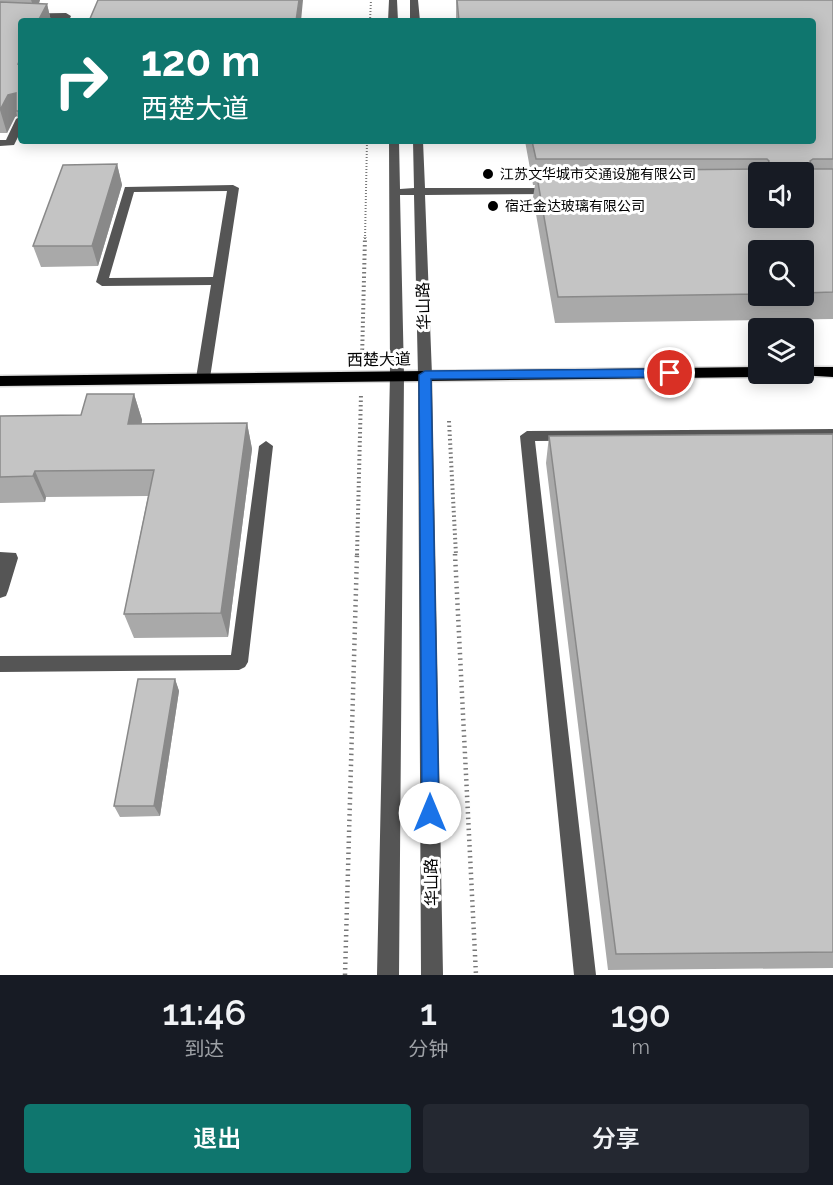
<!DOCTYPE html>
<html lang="zh">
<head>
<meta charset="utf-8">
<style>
	:root { --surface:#171b24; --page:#242831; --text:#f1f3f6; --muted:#9ea1a6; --accent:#0f766e }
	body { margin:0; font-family:Raleway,"Noto Sans SC",sans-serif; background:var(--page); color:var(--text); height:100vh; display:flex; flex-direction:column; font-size:22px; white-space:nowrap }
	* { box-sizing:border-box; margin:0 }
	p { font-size:20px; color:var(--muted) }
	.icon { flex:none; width:33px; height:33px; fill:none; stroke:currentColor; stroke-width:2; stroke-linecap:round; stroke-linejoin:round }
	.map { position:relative; height:975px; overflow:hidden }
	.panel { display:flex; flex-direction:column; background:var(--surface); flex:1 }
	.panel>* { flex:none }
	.hud { position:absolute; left:18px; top:18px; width:798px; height:126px; border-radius:6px; box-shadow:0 3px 15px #0003; background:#0f766e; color:#fff; overflow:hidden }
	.buttons { position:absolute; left:748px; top:162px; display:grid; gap:12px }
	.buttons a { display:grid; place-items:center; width:66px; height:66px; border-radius:6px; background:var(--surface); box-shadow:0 3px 15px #0003; font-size:30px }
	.pin { position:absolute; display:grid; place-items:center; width:51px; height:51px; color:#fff; margin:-26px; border:3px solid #fff; border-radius:50%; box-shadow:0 2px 6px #0007 }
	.me { position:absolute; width:66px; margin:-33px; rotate:0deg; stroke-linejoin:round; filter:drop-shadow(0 0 4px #0008) }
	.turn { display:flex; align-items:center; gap:21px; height:126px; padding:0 24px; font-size:27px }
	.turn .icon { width:78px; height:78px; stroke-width:2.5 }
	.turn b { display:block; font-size:42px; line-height:51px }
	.eta { display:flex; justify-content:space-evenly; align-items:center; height:102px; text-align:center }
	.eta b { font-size:36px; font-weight:600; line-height:42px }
	.cta { display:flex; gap:12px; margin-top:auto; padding:12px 24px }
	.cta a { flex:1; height:69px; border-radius:6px; background:var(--accent); color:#fff; font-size:24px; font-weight:600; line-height:69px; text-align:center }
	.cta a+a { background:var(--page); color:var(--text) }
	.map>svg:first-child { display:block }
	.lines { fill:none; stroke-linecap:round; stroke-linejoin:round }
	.major-casing { stroke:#dbdbdb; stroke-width:3 }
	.path-far2 { stroke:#777; stroke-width:2; stroke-dasharray:1 2; stroke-linecap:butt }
	.path-far1 { stroke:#777; stroke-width:4; stroke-dasharray:1.5 3; stroke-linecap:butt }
	.path { stroke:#777; stroke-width:4.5; stroke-dasharray:1.5 4; stroke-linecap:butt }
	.minor { fill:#555; fill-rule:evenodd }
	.major { fill:#000; fill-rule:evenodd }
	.wall { fill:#a9a9a9; fill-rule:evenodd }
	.shaded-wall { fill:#898989 }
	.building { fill:#c4c4c4; stroke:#898989; stroke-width:1.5; fill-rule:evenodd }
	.route { fill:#1a73e8; stroke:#114b97; stroke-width:1.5 }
	.poi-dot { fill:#000; stroke:#fff; stroke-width:2 }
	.labels { text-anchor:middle; stroke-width:6; stroke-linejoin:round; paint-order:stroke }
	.far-poi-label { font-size:14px; fill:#000; stroke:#fff; text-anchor:start }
	.street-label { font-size:16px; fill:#000; stroke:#fff }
</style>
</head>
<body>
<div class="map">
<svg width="833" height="975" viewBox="0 0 833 975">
	<rect width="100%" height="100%" fill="#fff"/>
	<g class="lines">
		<defs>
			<path id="major" d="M759 367V374H765L759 377 0 386V376Z
				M804 367H833V377L799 375 798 374H804Z"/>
		</defs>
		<use href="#major" class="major-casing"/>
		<path class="path-far2" d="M370 21 371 0
			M365 239 367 141"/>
		<path class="path-far1" d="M362 359 365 237
			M449 421 456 555
			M357 555 361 394"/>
		<path class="path" d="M455 554 476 975
			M345 975 357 554"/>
		<path class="minor" d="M389 0H397L398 21H388Z
			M410 0H418L420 21H410Z
			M66 13 71 16 69 21H59L60 19 0 20V14Z
			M21 116V131L14 145 0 146V140H6L16 119Z
			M389 141H399L400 189 414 188 413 141H423L425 188H554L560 191 554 194 425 195 432 375 443 975H421L418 375 414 195H400L404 375 399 975H377L390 375Z
			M233 185 239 188 210 378 203 383 196 378 211 285 102 286 96 282 125 187ZM227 191 213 277 109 278 134 192Z
			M833 429V439L535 441 596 975H574L520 436 527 431Z
			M266 441 273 446 248 662 245 667 239 670 0 672V656L231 655 259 446Z
			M0 552 16 553 18 558 8 591 6 596 0 598Z"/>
		<use href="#major" class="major"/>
	</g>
	<path class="wall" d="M0 0H40L39 4H47L51 21H21V127L17 116 15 117 7 133H0Z
		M456 0H833V319L555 323 533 197 535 185H533L525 141H813V21H456ZM759 250H804V296H759Z
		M117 164 122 185 98 266 41 267 33 246Z
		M134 394 142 420V424L247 423 252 449 228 637 134 638 124 614 148 496 46 497 45 502 0 503V416L81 415Z
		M833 434V968L608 970 546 463 549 436Z
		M175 679 179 691 160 816 120 817 114 806Z"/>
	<path class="shaded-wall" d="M31 0H40L35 11Z
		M299 0H303L301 21H296Z
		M47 4 51 21H38Z
		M16 93V111L17 116 15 117 7 133 0 110 8 95Z
		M117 164 122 185 98 266 92 246Z
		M134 394 142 420 136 450 128 424Z
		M247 423 252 449 228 637 221 613Z
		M35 471 46 497 45 502 33 476Z
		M175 679 179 691 160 816 154 806Z"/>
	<path class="building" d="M98 0H299L296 21H89Z
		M457 0H833V159H813L810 161 813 169H833V292L804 293V250H759V294L558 297 536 171 767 169 769 161 767 159H536L532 141H813V21H459ZM759 172H804V218H759Z
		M0 2 47 4 38 21H21V57L18 64H21V111H16V93L8 95 0 110Z
		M117 164 92 246H33L63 165Z
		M87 394H134L128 424 247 423 221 613 124 614 154 470 35 471 33 476 0 477V416L81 415Z
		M833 434V952L616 954 549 436Z
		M138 679H175L154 806H114Z"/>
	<path class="route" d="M670 369 676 373 670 377 431 379 439 813 436 819 430 822 424 819 422 813 419 375 425 371Z"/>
	<g class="poi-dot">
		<circle cx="488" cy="174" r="6"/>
		<circle cx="493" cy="206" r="6"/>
	</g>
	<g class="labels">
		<g class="far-poi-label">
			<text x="500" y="179">江苏文华城市交通设施有限公司</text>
			<text x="505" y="211">宿迁金达玻璃有限公司</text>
		</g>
		<g class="street-label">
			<text transform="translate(423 306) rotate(-92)" y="6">华山路</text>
			<text transform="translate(379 359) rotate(-1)" y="6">西楚大道</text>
			<text transform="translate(431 882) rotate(-91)" y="6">华山路</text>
		</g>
	</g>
</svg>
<div class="buttons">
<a><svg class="icon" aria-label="sound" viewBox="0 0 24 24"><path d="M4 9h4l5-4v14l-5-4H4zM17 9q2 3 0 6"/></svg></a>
<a><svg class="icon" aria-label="search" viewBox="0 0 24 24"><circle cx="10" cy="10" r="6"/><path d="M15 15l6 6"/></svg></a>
<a><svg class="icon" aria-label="layers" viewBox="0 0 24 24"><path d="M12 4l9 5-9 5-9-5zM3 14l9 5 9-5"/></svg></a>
</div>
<div class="pin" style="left:670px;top:373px;background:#d93025"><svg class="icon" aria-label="arrive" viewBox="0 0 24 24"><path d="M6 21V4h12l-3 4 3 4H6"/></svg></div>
<svg class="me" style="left:430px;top:813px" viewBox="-20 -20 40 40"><circle r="19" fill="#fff"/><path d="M0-13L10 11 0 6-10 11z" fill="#1a73e8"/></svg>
<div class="hud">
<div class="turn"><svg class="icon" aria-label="right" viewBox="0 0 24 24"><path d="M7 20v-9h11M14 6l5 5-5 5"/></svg><div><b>120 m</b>西楚大道</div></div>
</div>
</div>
<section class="panel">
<div class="eta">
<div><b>11:46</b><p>到达</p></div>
<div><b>1</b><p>分钟</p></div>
<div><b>190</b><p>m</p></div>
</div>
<div class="cta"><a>退出</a><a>分享</a></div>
</section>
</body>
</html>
